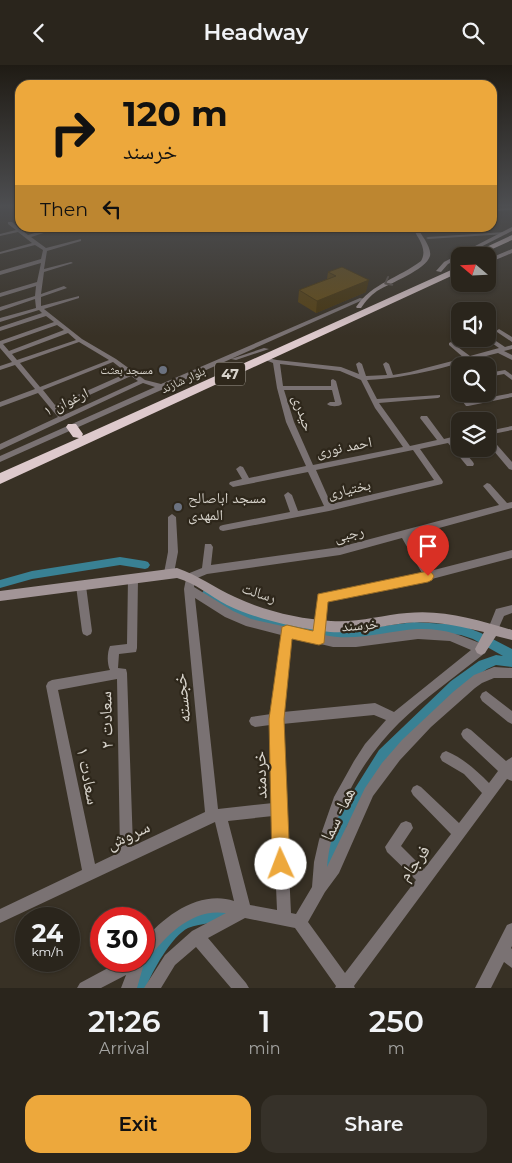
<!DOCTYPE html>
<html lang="en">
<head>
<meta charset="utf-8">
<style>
	:root { --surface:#2a251c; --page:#363129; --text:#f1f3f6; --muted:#a5a5a3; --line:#46423b; --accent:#eda83c }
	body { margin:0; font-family:Montserrat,"Noto Naskh Arabic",sans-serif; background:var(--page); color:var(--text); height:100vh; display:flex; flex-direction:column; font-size:19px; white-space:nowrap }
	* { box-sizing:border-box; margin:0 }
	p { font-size:16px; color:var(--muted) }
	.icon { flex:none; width:28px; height:28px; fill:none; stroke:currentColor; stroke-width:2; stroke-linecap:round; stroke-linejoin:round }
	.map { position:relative; height:923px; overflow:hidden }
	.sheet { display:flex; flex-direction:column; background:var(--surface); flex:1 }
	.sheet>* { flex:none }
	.banner { position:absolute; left:15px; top:15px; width:482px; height:152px; border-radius:15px; box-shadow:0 1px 4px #0004,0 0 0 1px var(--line); background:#eda83c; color:#111; overflow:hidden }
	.needle { width:32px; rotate:289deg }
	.tools { position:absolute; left:451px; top:182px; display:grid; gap:10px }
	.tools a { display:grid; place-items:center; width:45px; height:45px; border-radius:10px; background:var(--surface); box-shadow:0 1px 4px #0004,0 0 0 1px var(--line); font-size:25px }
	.speed { position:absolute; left:15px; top:842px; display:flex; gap:10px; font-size:25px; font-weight:700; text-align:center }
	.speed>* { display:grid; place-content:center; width:65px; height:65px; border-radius:50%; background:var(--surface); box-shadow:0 1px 4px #0004,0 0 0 1px var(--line); line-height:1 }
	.speed small { font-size:12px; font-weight:400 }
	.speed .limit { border:8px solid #d22; background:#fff; color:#111 }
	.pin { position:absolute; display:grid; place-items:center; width:42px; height:42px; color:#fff; margin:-51px -21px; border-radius:50% 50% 50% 0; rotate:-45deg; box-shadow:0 0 5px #0007 }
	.pin .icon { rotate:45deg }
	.me { position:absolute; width:55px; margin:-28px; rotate:358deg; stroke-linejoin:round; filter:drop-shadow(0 0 4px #0008) }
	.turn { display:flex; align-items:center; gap:18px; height:105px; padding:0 25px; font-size:22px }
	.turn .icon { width:65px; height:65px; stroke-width:2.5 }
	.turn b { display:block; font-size:35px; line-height:42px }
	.then { display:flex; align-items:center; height:48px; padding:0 25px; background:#0003; gap:10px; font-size:19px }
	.eta { display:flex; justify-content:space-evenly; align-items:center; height:85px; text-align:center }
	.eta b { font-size:30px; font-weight:600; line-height:35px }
	.button { display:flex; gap:10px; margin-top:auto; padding:10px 25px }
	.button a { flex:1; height:58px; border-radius:15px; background:var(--accent); color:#111; font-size:20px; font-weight:600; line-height:58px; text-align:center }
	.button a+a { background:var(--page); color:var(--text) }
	header { display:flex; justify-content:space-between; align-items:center; height:65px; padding:0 25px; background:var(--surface); font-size:22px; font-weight:600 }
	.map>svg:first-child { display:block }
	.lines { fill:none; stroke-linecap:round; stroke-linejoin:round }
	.canal { fill:#398194; fill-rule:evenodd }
	.street { fill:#7a7273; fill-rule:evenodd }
	.secondary { fill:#a29597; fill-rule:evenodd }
	.highway { fill:#ddc9cc; fill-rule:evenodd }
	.wall { fill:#574214 }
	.shaded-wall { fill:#473610 }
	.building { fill:#654d17; stroke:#473610 }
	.oneway { stroke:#5c534d }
	.route { fill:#eda83c; stroke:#9a6d27 }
	.worship-dot { fill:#6b7280; stroke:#2e271b; stroke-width:2 }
	.labels { text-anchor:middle; stroke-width:4.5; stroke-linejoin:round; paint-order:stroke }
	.far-poi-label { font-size:12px; fill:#d7d3cb; stroke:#2e271b; text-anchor:end }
	.far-street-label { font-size:12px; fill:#d7d3cb; stroke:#2e271b }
	.shield { fill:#2e271b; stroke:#a49f96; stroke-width:1 }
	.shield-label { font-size:14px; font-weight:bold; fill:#d7d3cb }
	.street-label { font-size:15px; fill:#d7d3cb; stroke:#2e271b }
	.poi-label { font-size:15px; fill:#d7d3cb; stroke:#2e271b; text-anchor:start }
	.near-street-label { font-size:18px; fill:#d7d3cb; stroke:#2e271b }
</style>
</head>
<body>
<header><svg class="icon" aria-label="back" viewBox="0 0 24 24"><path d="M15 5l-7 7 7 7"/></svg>Headway<svg class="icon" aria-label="search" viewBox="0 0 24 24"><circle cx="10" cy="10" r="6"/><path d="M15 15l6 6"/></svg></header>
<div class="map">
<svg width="512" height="923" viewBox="0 0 512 923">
	<rect width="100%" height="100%" fill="#383125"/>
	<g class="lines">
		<path class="canal" d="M120 492 145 496 148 497 150 500 148 503 145 504 120 500 32 514 0 523V515L32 506Z
			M207 524 254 548 326 565 360 564 414 557 461 560 481 568 512 584V602L496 600 487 604 459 624 387 693 347 761 332 802 327 804 322 802 320 797 337 752 379 685 451 616 479 596 496 590 503 591 473 574 461 570 439 568 414 567 360 574 326 575 253 557 224 543 204 531 202 528 204 525Z
			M225 840 230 842 232 847 230 852C217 858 202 858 188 863 172 871 152 906 146 923H130C139 901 156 866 177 854 191 845 209 844 225 840Z"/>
		<path class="street" d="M512 143V145L492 146V144Z
			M8 157H12L28 170 54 162H63L31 172 46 183 81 174V176L47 186 44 204 71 197 73 198 44 207 41 229 64 221 67 223 41 232V241L79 231V233L44 244 82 274 116 294 145 315 161 319 360 233 365 234 0 397V391L155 322 143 318 0 385V379L58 352 38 328 0 342V337L35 324 15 300 0 305V301L12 297 0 283V276L54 257 46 251 0 266V262L42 248 39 245 0 257V253L36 243 35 234 0 246V242L35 231 36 221 0 232V228L37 217 41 198 0 210V206L41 194 43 185 35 180 0 189V187L32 178 18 167 0 171V169L16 165 8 159ZM57 260 64 265 9 286 3 279ZM68 268 76 275 17 295 12 289ZM79 277 109 295 40 322 20 298ZM113 297 127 308 55 340 43 325ZM131 311 138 316 64 350 59 344Z
			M416 164H433L435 165 433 166H414Z
			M505 167 507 169 428 174 426 173 428 172Z
			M499 264 512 272V277L497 267 496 266Z
			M489 274H493L505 282 512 280V284L504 286 512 290V295L498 288C455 299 413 313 367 315L377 334 440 330V332L438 333 379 338 410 381 437 375 420 353 421 351H427L444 374 460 370V376H455L460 384H462L473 397 474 399 473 401H467L448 378 420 384 442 415 443 417 442 419 329 446 223 466 220 465 219 463 220 461 223 460 290 447 284 430 288 427 292 430 298 446 324 441 308 407 233 422 229 419 230 417 242 414 236 404 240 401 243 402 249 413 306 401 286 357 277 323 273 298 263 294V292L277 295 341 302 359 309 356 299 359 297 362 299 366 311 387 310 383 299 386 297 389 299 393 310 410 307 464 293 449 280V278L451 277 470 291 499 283 489 276ZM280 299 340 306 361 315 375 343 403 382 313 400 294 357 284 325H332L335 337H330L327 339C330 342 339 342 342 339L336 316 333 314 331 315V321H283ZM413 385 434 415 331 439 316 405Z
			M264 283 269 284 236 295 231 294Z
			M505 305 512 310V315L504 309 488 312V308Z
			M460 313V317L457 318 454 316Z
			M460 327V329H463L470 336 512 328V332L468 341H466L457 329Z
			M512 361V365L488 370V366Z
			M488 372 491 373 512 397V405L509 404 488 379Z
			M487 418 490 419 507 438 512 437V443L410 471 430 506 512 485V493L428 515 327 536 324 570C355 577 387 566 417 564 445 563 460 570 485 580L486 584 485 588C456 611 426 632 399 658 361 695 332 749 327 802L365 723 382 698 402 675 453 627 474 610 494 602 512 603V613H494L482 618 475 623 431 662 400 695 373 731 339 808 325 827 308 857 345 908 416 815 387 787 385 782 401 758 406 756 411 758 413 763 401 781 424 804 451 769 413 730 411 726 413 722 417 720 421 722 459 758 482 728 464 709 442 696 440 692 442 688 446 686C463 693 476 705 489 718L498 706 463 673 461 669 463 665 467 663 471 665 506 696 512 692V716L507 714 354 921 355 923H335L336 921 295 863 245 853 208 873 246 918 249 923H231L196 882 175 900 161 923H144L165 890 192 866 226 848C193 843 167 869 149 893L145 895 137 923H121L126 910 101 923H77L80 918 121 896H144V876C164 850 201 825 234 836L215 757 0 858V844L82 805 46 621 48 617 52 615 110 605C107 599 107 588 110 581L127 579 128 513 130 510 133 509 136 510 138 513 137 583 136 587 119 589 118 603 126 604 127 608 133 781 205 747 184 524 187 509 202 503 205 479H211L213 482 211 500 340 482 499 440 483 421ZM402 473 422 508 319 530 314 568 251 554 233 546 194 522 195 514 207 509 340 490ZM195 533 225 552 246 561 281 570 271 649 251 652 249 656 251 660 255 662 270 660 273 738 218 744ZM291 572 333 582H356L418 574 450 576 471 585 394 647 375 638 283 647ZM117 614 120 787 95 799 58 625ZM374 650 386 655 365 679 354 696 334 732 319 775 314 797 312 822 296 849 291 848 282 659ZM273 751 277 845 250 840 228 756Z
			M172 449 176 452 178 487 174 508 172 511 169 512 166 511 164 508 168 487V452Z
			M81 517 84 518 86 521 92 566 91 569 87 571 83 569 82 566 76 521 78 518Z
			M512 540V548L504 551 497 567 493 569 489 567 488 564 496 544Z
			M486 626 512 646V659L508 657 482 636 480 632 482 628Z
			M512 858V881L511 883 512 884V903L504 897 491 923H475L507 860Z"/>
		<path class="secondary" d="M412 162H417C421 170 432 182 430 191 426 205 390 218 377 226 370 231 366 236 361 243H357L356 242C372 218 399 213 421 196 428 184 418 173 412 162Z
			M512 162V166L463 191H460V193L448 199 441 207 436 206 444 197Z
			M512 184V188L488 198V194Z
			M177 503C198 510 215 523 235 532 264 546 300 554 331 556 357 558 382 550 407 548 443 544 478 555 512 565V575L496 571 485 588 481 590 477 588 475 584 484 567C459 561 432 555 405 558 380 561 355 569 330 567 296 563 258 555 227 540 210 531 195 518 177 513L0 536V526Z"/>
		<path class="highway" d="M512 170V175L477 191H467Z
			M460 201V207L0 419V408L79 373 73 372 66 362 68 359H76L83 369 82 371Z"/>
	</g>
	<path class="wall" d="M328 207 366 227 316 248 298 237 299 225 327 214Z"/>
	<path class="shaded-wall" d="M369 215 366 227 316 248 317 236Z"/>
	<path class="building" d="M342 202 369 215 317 236 299 225 336 211 328 207Z"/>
	<defs><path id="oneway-chevron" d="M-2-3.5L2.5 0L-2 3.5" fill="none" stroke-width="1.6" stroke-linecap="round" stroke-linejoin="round" transform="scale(1.25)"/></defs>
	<use class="oneway" href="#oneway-chevron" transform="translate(388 217) rotate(152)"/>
	<linearGradient id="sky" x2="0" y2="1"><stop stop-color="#1f1b14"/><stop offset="0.52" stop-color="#4d4e51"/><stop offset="1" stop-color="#4d4e51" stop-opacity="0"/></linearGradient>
	<rect width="512" height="271" fill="url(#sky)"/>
	<path class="route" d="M428 506 432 508 434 511 432 515 428 517 328 537 324 578 319 580 292 574 284 654 290 799 288 805 281 808 275 805 272 799 269 654 282 562 287 560 313 566 318 529Z"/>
	<g class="worship-dot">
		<circle cx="163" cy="305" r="5"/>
		<circle cx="178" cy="442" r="5"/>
	</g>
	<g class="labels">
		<g class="far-poi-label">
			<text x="153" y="309">مسجد بعثت</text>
		</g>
		<g class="far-street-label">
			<text transform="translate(183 315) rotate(-25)" y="4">بلوار شازند</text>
		</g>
		<rect class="shield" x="215" y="297.5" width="30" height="23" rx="4"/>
		<g class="shield-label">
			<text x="230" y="314">47</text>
		</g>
		<g class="street-label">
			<text transform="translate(66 337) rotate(-25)" y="5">ارغوان ۱</text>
			<text transform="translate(303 348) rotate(71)" y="5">حیدری</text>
			<text transform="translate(344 382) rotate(-11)" y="5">احمد نوری</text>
			<text transform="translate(349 424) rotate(-13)" y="5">بختیاری</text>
			<text transform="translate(349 469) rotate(-13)" y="5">رجبی</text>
			<text transform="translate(259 528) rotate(18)" y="5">رسالت</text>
			<text transform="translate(360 560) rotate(-5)" y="5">خرسند</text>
		</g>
		<g class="poi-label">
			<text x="188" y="438">مسجد اباصالح<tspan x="188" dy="17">المهدی</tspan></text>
		</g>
		<g class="near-street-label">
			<text transform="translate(182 633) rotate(-96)" y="6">خجسته</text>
			<text transform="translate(106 655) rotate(-92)" y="6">سعادت ۲</text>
			<text transform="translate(260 710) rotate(-92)" y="6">خردمند</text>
			<text transform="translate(88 711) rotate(79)" y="6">سعادت ۱</text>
			<text transform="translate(338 749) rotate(-64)" y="6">هما- سما</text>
			<text transform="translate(128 770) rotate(-25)" y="6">سروش</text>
			<text transform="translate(414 798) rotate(-53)" y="6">فرجام</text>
		</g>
	</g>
</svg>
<div class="tools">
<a><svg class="needle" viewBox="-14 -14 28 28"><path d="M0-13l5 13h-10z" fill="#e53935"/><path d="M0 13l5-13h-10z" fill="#a5a5a3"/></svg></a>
<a><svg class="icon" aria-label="sound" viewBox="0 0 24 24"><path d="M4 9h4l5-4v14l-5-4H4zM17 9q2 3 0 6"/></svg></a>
<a><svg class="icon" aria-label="search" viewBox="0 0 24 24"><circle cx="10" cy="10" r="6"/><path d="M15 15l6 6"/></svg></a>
<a><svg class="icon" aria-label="layers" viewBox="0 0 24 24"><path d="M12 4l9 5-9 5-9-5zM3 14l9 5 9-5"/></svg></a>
</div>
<div class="speed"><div>24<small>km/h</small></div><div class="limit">30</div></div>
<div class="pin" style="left:428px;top:511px;background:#d93025"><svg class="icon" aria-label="arrive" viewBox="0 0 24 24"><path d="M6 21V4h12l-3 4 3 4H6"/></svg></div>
<svg class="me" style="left:281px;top:799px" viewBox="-20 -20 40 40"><circle r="19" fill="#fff"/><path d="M0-13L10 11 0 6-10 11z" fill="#eda83c"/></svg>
<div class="banner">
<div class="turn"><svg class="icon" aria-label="right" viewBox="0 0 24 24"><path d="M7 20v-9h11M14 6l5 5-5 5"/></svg><div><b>120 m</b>خرسند</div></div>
<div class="then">Then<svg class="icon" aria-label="left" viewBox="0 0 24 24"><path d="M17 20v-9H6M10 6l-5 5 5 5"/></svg></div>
</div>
</div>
<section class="sheet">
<div class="eta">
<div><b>21:26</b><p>Arrival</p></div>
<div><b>1</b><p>min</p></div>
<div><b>250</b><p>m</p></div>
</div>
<div class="button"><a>Exit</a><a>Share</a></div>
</section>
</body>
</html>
